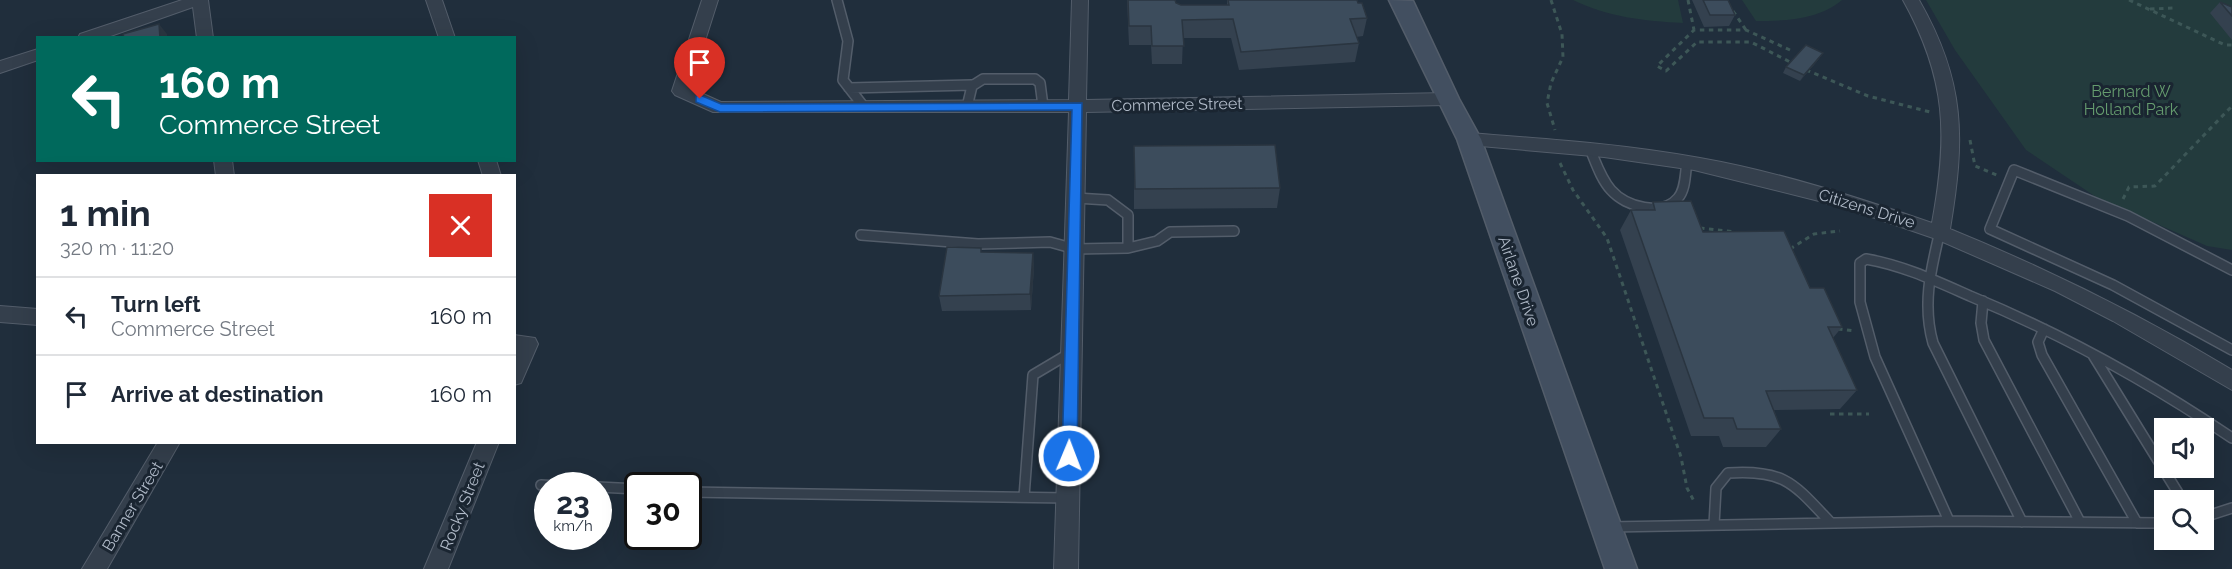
<!DOCTYPE html>
<html lang="en">
<head>
<meta charset="utf-8">
<style>
	:root { --surface:#fff; --page:#f6f6f7; --text:#1f2937; --muted:#747a83; --line:#e0e1e3 }
	body { margin:0; font-family:Raleway,sans-serif; background:var(--page); color:var(--text); height:100vh; display:flex; flex-direction:column; font-size:22px; white-space:nowrap }
	* { box-sizing:border-box; margin:0 }
	p { font-size:20px; color:var(--muted) }
	.icon { flex:none; width:33px; height:33px; fill:none; stroke:currentColor; stroke-width:2; stroke-linecap:round; stroke-linejoin:round }
	.map { position:relative; flex:1; overflow:hidden }
	.side { position:absolute; left:36px; top:174px; width:480px; height:270px; display:flex; flex-direction:column; background:var(--surface); border-radius:0px; box-shadow:0 6px 24px #0002 }
	.side>* { flex:none }
	.top-card { position:absolute; left:36px; top:36px; width:480px; height:126px; border-radius:0px; box-shadow:0 6px 24px #0002; background:#00695c; color:#fff; overflow:hidden }
	.tools { position:absolute; left:2154px; top:418px; display:grid; gap:12px }
	.tools a { display:grid; place-items:center; width:60px; height:60px; border-radius:0px; background:var(--surface); box-shadow:0 6px 24px #0002; font-size:30px }
	.speed { position:absolute; left:534px; top:472px; display:flex; gap:12px; font-size:30px; font-weight:700; text-align:center }
	.speed>* { display:grid; place-content:center; width:78px; height:78px; border-radius:50%; background:var(--surface); box-shadow:0 6px 24px #0002; line-height:1 }
	.speed small { font-size:15px; font-weight:400 }
	.speed .limit { border:3px solid #111; border-radius:9px; background:#fff; color:#111 }
	.pin { position:absolute; display:grid; place-items:center; width:51px; height:51px; color:#fff; margin:-62px -26px; border-radius:50% 50% 50% 0; rotate:-45deg; box-shadow:0 0 6px #0007 }
	.pin .icon { rotate:45deg }
	.me { position:absolute; width:66px; margin:-33px; rotate:1deg; stroke-linejoin:round; filter:drop-shadow(0 0 4px #0008) }
	.turn { display:flex; align-items:center; gap:21px; height:126px; padding:0 24px; font-size:27px }
	.turn .icon { width:78px; height:78px; stroke-width:2.5 }
	.turn b { display:block; font-size:42px; line-height:51px }
	.round { display:grid; place-items:center; flex:none; width:63px; height:63px; border-radius:0px; background:var(--page) }
	.head { display:flex; align-items:center; justify-content:space-between; height:102px; padding:0 24px }
	h1 { font-size:36px; font-weight:700; line-height:45px }
	ul { padding:0; list-style:none }
	li { display:flex; align-items:center; gap:18px; height:78px; padding:0 24px; border-top:2px solid var(--line) }
	li div { flex:1 }
	li b { display:block; font-size:22px }
	li em { font-style:normal }
	.map>svg:first-child { display:block }
	.green { fill:#233b3d }
	.lines { fill:none; stroke-linecap:round; stroke-linejoin:round }
	.lane-casing { stroke:#535d6a; stroke-width:12 }
	.street-casing { stroke:#535d6a; stroke-width:2 }
	.secondary-casing { stroke:#535d6a; stroke-width:3 }
	.path { stroke:#3d5757; stroke-width:3; stroke-dasharray:4.5 4.5; stroke-linecap:butt }
	.lane { stroke:#343f4c; stroke-width:9 }
	.street { fill:#343f4c; fill-rule:evenodd }
	.secondary { fill:#424f60; fill-rule:evenodd }
	.wall { fill:#34414f }
	.shaded-wall { fill:#2a3540 }
	.building { fill:#3c4c5c; stroke:#2a3540; stroke-width:1.5 }
	.route { fill:#1a73e8; stroke:#114b97; stroke-width:1.5 }
	.labels { text-anchor:middle; stroke-width:6; stroke-linejoin:round; paint-order:stroke }
	.park-label { font-size:16px; fill:#659b6e; stroke:#1a2531 }
	.street-label { font-size:16px; fill:#b0bac8; stroke:#1a2531 }
</style>
</head>
<body>
<div class="map">
<svg width="2232" height="569" viewBox="0 0 2232 569">
	<rect width="100%" height="100%" fill="#202e3c"/>
	<path class="green" d="M1573 0H1678L1683 23C1644 21 1608 17 1573 0Z
		M1742 0H1842C1818 20 1786 21 1756 21Z
		M1926 0H2232V250L2207 246 2096 197 2026 150 1955 50Z"/>
	<g class="lines">
		<defs>
			<path id="lane" d="M837 0 848 41 843 80 864 107
				M849 88 972 85
				M967 107 972 86 983 79H1035L1040 83 1043 106
				M1590 149C1596 163 1601 179 1611 190 1626 207 1662 217 1678 198 1686 189 1685 173 1687 162
				M1076 198 1108 200 1128 215V248
				M1940 231C1931 269 1922 304 1933 343L2022 522
				M861 235 978 244 1050 242 1075 249 1128 248 1157 241 1170 232 1234 231
				M2232 270 2128 216 2014 170 1990 229 2113 285 2232 350
				M1983 301 1981 323 1984 340 2080 522
				M2044 329 2038 342 2042 355 2137 523
				M2093 355 2183 501
				M541 485 559 486
				M598 487 638 489
				M688 492 1068 498
				M1024 497 1033 375 1070 353
				M2204 517 2232 508
				M1949 521 1875 357 1860 302V263L1866 259C1902 265 1936 281 1970 296 2062 334 2149 382 2232 438
				M1714 525 1716 488 1728 473C1785 469 1794 484 1831 523
				M1609 527 1949 521 2164 523"/>
			<path id="street" d="M182 0H208L213 38H197L193 7 105 38H78L80 34Z
				M426 0H442L455 38H439Z
				M702 0H718L690 88 721 102 1069 100 1072 0H1088L1086 100 1447 93 1456 99 1447 105 1086 112 1078 569H1054L1069 112H713L675 95 672 91Z
				M1903 0H1919C1966 82 1965 139 1950 229 2048 269 2141 315 2232 370V390L2113 321 2055 291 1936 239 1875 218 1819 201 1694 170 1604 157 1469 145 1463 143 1460 139 1463 135 1469 133C1546 139 1624 144 1700 158 1779 172 1857 197 1932 223 1948 136 1947 79 1903 0Z
				M38 49V60L0 73V61Z
				M214 160H232L234 176H216Z
				M478 160H496L501 176H483Z
				M0 306 38 309V325L0 322Z
				M514 335 535 338 538 344 521 383 514 385Z
				M158 442H180L107 569H82Z
				M477 442H499L448 569H424Z"/>
			<path id="secondary" d="M1389 0 1413 1 1459 99 1481 139 1637 569H1605L1457 139Z"/>
		</defs>
		<use href="#lane" class="lane-casing"/>
		<use href="#street" class="street-casing"/>
		<use href="#secondary" class="secondary-casing"/>
		<path class="path" d="M1551 0 1562 34 1563 57 1551 83 1547 103 1555 130
			M1688 0 1694 30
			M2129 0 2225 45H2232
			M2150 9 2174 8
			M1733 11 1746 30
			M1790 50 1746 30H1694L1657 66 1666 71 1697 42H1751L1792 63
			M1806 70 1868 96 1930 112
			M1970 140 1975 166 1999 176
			M1560 163 1573 190 1607 238 1681 457 1687 488 1694 501
			M2123 199 2129 187 2155 186 2232 106
			M1700 228 1735 232
			M1790 249 1814 234 1840 231
			M1838 329 1855 331
			M1830 414H1869"/>
		<use href="#lane" class="lane"/>
		<use href="#street" class="street"/>
		<use href="#secondary" class="secondary"/>
	</g>
	<path class="wall" d="M1127 0H1175L1176 3 1181 5H1227V0H1357L1367 18 1363 36 1356 37 1359 43 1355 62 1239 70 1231 38H1183L1182 64H1152L1151 45H1129Z
		M1692 0H1728L1735 15 1729 26 1704 27Z
		M2220 2 2232 7V40L2210 13Z
		M1819 59 1800 81 1783 73 1786 67Z
		M1134 146 1280 188 1277 208 1134 209Z
		M1653 202 1703 232 1810 288 1842 327 1833 338 1857 390 1840 409 1774 410 1781 429 1766 447H1723L1719 436H1691L1620 230 1631 210H1648Z
		M981 248V252L1033 253 1034 268 1031 310 942 311 939 296Z"/>
	<path class="shaded-wall" d="M159 24 167 34V38H160Z
		M1823 53 1819 59 1800 81 1804 75Z
		M1033 253 1034 268 1031 310 1030 294Z"/>
	<path class="building" d="M1128 0H1175L1176 3 1181 5H1229L1228 0H1357L1358 3H1362L1367 18 1350 19 1359 43 1241 52 1233 19 1182 20 1184 46H1152L1151 26H1129Z
		M1703 0H1728L1735 15H1710Z
		M2220 2 2232 7V16Z
		M159 24 160 38H124L123 34Z
		M1806 45 1823 53 1804 75 1786 67Z
		M1275 145 1280 188 1135 189 1134 146Z
		M1691 201 1703 232 1784 231 1810 288H1824L1842 327H1828L1857 390 1766 391 1781 429H1737L1733 418H1704L1631 210H1655L1653 202Z
		M947 247 981 248V252L1033 253 1030 294 939 296Z"/>
	<path class="route" d="M700 95 721 104 1082 103 1077 456 1075 461H1064L1062 456 1072 110 720 112 696 102V96Z"/>
	<g class="labels">
		<g class="park-label">
			<text x="2131" y="97">Bernard W<tspan x="2131" dy="18">Holland Park</tspan></text>
		</g>
		<g class="street-label">
			<text transform="translate(1177 104) rotate(-1)" y="6">Commerce Street</text>
			<text transform="translate(1867 208) rotate(17)" y="6">Citizens Drive</text>
			<text transform="translate(1519 281) rotate(71)" y="6">Airlane Drive</text>
			<text transform="translate(132 506) rotate(-59)" y="6">Banner Street</text>
			<text transform="translate(462 506) rotate(-68)" y="6">Rocky Street</text>
		</g>
	</g>
</svg>
<div class="tools">
<a><svg class="icon" aria-label="sound" viewBox="0 0 24 24"><path d="M4 9h4l5-4v14l-5-4H4zM17 9q2 3 0 6"/></svg></a>
<a><svg class="icon" aria-label="search" viewBox="0 0 24 24"><circle cx="10" cy="10" r="6"/><path d="M15 15l6 6"/></svg></a>
</div>
<div class="speed"><div>23<small>km/h</small></div><div class="limit">30</div></div>
<div class="pin" style="left:700px;top:99px;background:#d93025"><svg class="icon" aria-label="arrive" viewBox="0 0 24 24"><path d="M6 21V4h12l-3 4 3 4H6"/></svg></div>
<svg class="me" style="left:1069px;top:456px" viewBox="-20 -20 40 40"><circle r="17" fill="#1a73e8" stroke="#fff" stroke-width="3"/><path d="M0-11L8 9 0 5-8 9z" fill="#fff"/></svg>
<div class="top-card">
<div class="turn"><svg class="icon" aria-label="left" viewBox="0 0 24 24"><path d="M17 20v-9H6M10 6l-5 5 5 5"/></svg><div><b>160 m</b>Commerce Street</div></div>
</div>
<section class="side">
<div class="head"><div><h1>1 min</h1><p>320 m · 11:20</p></div><a class="round" style="background:#d93025;color:#fff"><svg class="icon" aria-label="close" viewBox="0 0 24 24"><path d="M6 6l12 12M18 6L6 18"/></svg></a></div>
<ul>
<li><svg class="icon" aria-label="left" viewBox="0 0 24 24"><path d="M17 20v-9H6M10 6l-5 5 5 5"/></svg><div><b>Turn left</b><p>Commerce Street</p></div><em>160 m</em></li>
<li><svg class="icon" aria-label="arrive" viewBox="0 0 24 24"><path d="M6 21V4h12l-3 4 3 4H6"/></svg><div><b>Arrive at destination</b></div><em>160 m</em></li>
</ul>
</section>
</div>
</body>
</html>
